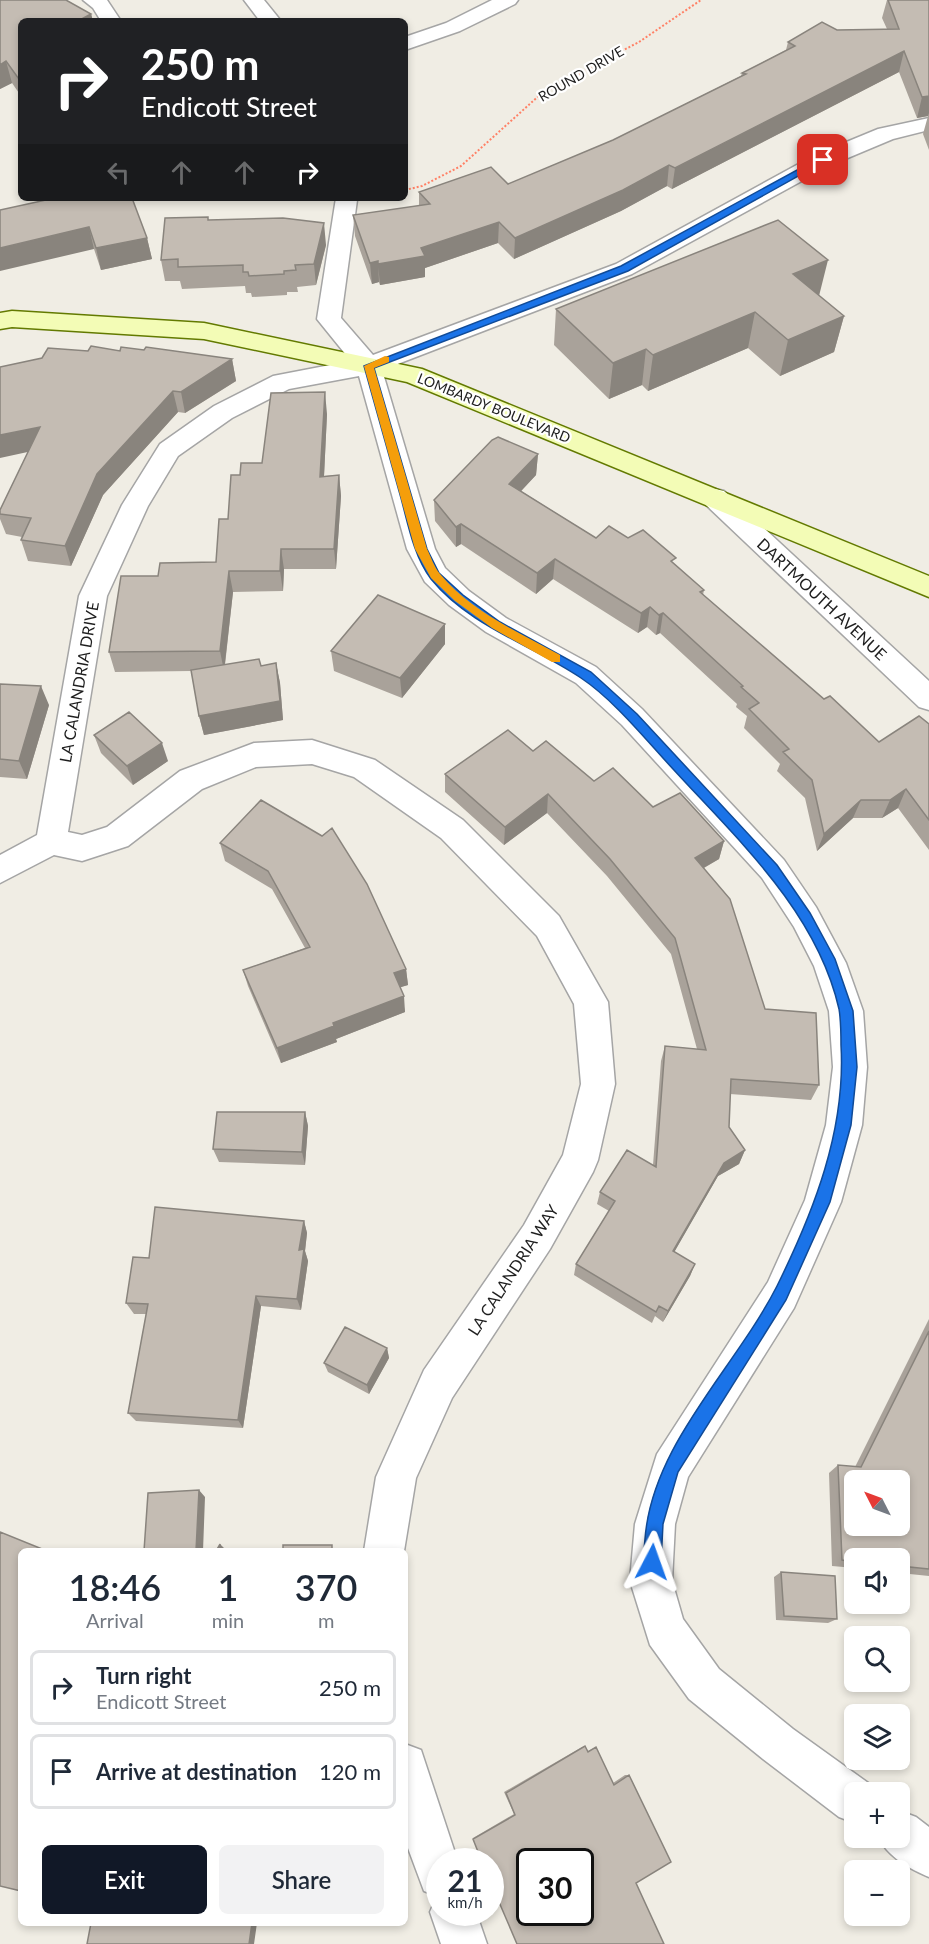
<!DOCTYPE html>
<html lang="en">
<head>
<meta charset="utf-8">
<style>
	:root { --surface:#fff; --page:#f2f2f3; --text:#1f2937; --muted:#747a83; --line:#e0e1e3; --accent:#111827 }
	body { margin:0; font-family:Lato,sans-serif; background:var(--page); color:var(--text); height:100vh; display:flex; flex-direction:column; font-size:22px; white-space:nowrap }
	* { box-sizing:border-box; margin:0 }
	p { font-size:20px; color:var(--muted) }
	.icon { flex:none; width:33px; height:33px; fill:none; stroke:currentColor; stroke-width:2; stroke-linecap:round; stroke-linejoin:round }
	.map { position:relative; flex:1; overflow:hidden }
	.details { position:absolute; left:18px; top:1548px; width:390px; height:378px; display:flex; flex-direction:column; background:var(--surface); border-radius:9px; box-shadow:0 3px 9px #0003 }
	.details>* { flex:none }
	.guide { position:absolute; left:18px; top:18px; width:390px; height:183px; border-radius:9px; box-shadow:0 3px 9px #0003; background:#202124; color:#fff; overflow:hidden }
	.needle { width:39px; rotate:312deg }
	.buttons { position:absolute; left:844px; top:1470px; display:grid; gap:12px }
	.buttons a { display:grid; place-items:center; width:66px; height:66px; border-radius:9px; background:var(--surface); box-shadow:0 3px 9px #0003; font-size:30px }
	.speed { position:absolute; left:426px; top:1848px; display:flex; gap:12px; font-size:30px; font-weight:700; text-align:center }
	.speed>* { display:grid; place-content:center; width:78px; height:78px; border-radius:50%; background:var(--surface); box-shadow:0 3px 9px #0003; line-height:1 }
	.speed small { font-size:15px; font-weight:400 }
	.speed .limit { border:3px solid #111; border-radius:9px; background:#fff; color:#111 }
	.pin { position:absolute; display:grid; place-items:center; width:51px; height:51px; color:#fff; margin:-26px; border-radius:12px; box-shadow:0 3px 9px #0006 }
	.me { position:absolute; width:66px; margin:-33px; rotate:4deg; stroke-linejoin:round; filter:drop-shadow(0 0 4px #0008) }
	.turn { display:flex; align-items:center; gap:21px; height:126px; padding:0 24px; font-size:27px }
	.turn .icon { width:78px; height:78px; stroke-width:2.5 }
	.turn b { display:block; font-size:42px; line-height:51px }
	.lanes { display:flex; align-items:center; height:57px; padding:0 24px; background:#0003; justify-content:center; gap:30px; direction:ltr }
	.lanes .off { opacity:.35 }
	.eta { display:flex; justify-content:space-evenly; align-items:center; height:102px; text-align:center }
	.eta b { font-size:36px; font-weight:600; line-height:42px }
	.action { display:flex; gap:12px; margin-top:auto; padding:12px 24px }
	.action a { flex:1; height:69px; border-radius:9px; background:var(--accent); color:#fff; font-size:24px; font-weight:600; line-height:69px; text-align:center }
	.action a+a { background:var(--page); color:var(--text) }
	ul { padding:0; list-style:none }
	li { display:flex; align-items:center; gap:18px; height:75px; margin:0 12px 9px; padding:0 12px; border:3px solid var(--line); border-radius:9px }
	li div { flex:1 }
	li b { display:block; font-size:22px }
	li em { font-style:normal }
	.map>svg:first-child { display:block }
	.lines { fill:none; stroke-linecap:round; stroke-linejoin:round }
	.street-casing { stroke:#a5a5a5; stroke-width:3 }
	.secondary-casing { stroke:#637a01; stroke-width:3 }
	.path { stroke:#ff8166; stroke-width:2; stroke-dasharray:2 2; stroke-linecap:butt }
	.street { fill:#fff; fill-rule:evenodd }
	.secondary { fill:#f3fcb6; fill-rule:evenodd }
	.wall { fill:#a9a29a }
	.shaded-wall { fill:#89847d }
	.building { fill:#c4bcb3; stroke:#89847d; stroke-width:1.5; fill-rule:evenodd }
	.route { fill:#1a73e8; stroke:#114b97; stroke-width:1.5 }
	.slow { fill:#f59e0b }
	.labels { text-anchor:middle; stroke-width:4.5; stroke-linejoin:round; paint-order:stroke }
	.far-street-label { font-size:14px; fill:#1e1e1e; stroke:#fff }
	.street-label { font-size:16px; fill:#1e1e1e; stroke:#fff }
</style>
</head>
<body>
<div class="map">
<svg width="929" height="1944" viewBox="0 0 929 1944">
	<rect width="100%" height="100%" fill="#f0ede4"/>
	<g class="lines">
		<defs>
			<path id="street" d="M83 0H107L121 21H101L93 8Z
				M244 0H264L281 21H260Z
				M492 0H518L515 4 460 31 405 50V37L446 23Z
				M929 118V130L893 139 831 165 632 274 382 370 435 549 445 568 469 591 506 618 596 667 642 709 784 860 816 907 846 963 863 1011 867 1067 862 1125 841 1202 794 1308 688 1477 675 1524 672 1581 683 1619 719 1669 793 1729 871 1785 874 1792H855V1823L839 1817 763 1759 689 1699 650 1645 630 1581 635 1524 657 1454 768 1282 805 1200 826 1125 833 1067 829 1011 814 966 794 927 762 878 622 725 576 683 486 632 449 605 425 582 407 549 359 376 289 389 232 418 178 456 148 506 107 596 68 832 82 835 107 827 180 771 254 743 312 740 375 760 463 820 559 916 608 1002 615 1084 598 1160 593 1172 550 1249 452 1398 416 1478 404 1551H364L376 1477 424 1370 524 1225 563 1155 581 1084 574 1004 537 936 441 838 354 777 312 764 256 767 202 789 128 846 82 861 54 855 0 883V855L37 835 79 596 122 505 160 444 214 406 273 376 351 361 317 319 336 198H356L357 200 341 318 373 355 616 264 815 155 878 129Z
				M715 489 724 491 929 681V710L919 707 706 505 702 498 706 491Z
				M405 1744 421 1750 458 1862H440V1912H476L487 1944H441L430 1912 437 1896 424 1891 405 1840Z
				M900 1811 916 1817 929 1827V1877C910 1869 888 1857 879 1838H900Z"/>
			<path id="secondary" d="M12 311 204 323 422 369 929 576V597L407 382 204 339 12 327 0 329V313Z"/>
		</defs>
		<use href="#street" class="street-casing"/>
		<use href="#secondary" class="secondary-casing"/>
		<path class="path" d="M405 190 422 186 461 166 542 93 639 42 701 0"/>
		<use href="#street" class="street"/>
		<use href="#secondary" class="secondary"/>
	</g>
	<path class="wall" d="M0 0 91 14 93 21H21V96L12 83 0 89Z
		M887 0H929V150L923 134 928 116 917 118 899 72 672 189 667 186 621 211 514 259 498 243 425 268V277L380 285 379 282 372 284 355 236 353 215 419 206V192L508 184 613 140 741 76 742 73 786 50 788 42 837 30 887 29 882 18Z
		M0 210 147 238 152 259 101 270 94 249Z
		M209 220 326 245 316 285 297 287 298 292H287V295L252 297 251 293H246L245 286 182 289 180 281H165L161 260Z
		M819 296 844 316 834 352 780 376 748 348 648 391 642 385 609 399 554 345 556 309Z
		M144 350 232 359 236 381 185 413 178 412 103 495 71 566 28 561 21 540 22 537 6 534 0 519V510L28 452 88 351Z
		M327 414 324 476 339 475 341 496 336 569H284L283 591 233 592 225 665 261 666 276 663 280 683 283 720 204 735 199 716 191 671 115 672 109 652 158 576 216 562 240 475 262 463Z
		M538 454 536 475 521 491 596 538H628L675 565 704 590 703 595 824 699 879 742 929 724V850L898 808 882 818H853L817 851 805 798 777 771 780 764 744 728 747 716 736 707 737 704 660 633 656 635 647 627 638 633 553 579 536 594 461 544 456 547 435 521 434 500Z
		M445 624V644L402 698 334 671 331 651Z
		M0 684 49 705 27 779 0 777Z
		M94 735 168 761 133 785 101 753Z
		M533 751 594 781 724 841 719 859 704 868 765 1009 819 1085 811 1100 730 1094 729 1127 745 1150 739 1164 718 1176 674 1252 695 1264 690 1276 663 1322 655 1316 652 1323 574 1275 576 1264 609 1211 597 1204 600 1192 653 1165 661 1061 665 1046 697 1049 671 954 607 876 547 813 504 845 445 792V774Z
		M261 800 406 969 408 985 400 987 405 1012 336 1039 337 1042 281 1063 248 986 243 970 305 948 272 889 225 861 220 843Z
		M305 1112 308 1126 305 1165 219 1162 213 1149Z
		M304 1221 307 1233 305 1251 308 1261 301 1310 261 1306 243 1428 136 1421 128 1413 146 1314H134L126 1303 149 1258Z
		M929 1319V1576L900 1573V1558H855V1568L832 1566 829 1473 838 1465 855 1467Z
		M387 1348 389 1358 369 1394 328 1372 324 1363Z
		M781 1572 837 1619 828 1623 776 1620 774 1577Z
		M585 1746 588 1751 596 1747 613 1783 625 1775H629L671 1862 473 1839V1838L514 1814 504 1792 582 1747Z"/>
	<path class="shaded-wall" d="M91 14 93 21H78Z
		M904 51 899 72 672 189 675 168Z
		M6 61 12 83 0 89V65Z
		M929 96V114V113L928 116 917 118 922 97Z
		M669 165 667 186 621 211 514 259 515 238Z
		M499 222 498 243 425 268V277L380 285 378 264 421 248Z
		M324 223 326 245 316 285 314 264Z
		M89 227 94 249 0 271V248Z
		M147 238 152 259 101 270 96 248Z
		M828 260 819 296 793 274Z
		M378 261 379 282 372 284 370 263Z
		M755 312 748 348 648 391 653 355Z
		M844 316 834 352 780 376 788 340Z
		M646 349 642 385 609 399 613 363Z
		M232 359 236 381 185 413 181 392Z
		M173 391 178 412 103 495 71 566 65 546 97 474Z
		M325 392 327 414 323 497 320 477Z
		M40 427 46 448 0 458V435Z
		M538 454 536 475 509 504V484Z
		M339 475 341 496 336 569 334 549Z
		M461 524V544L456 547V527Z
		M281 549 284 569 283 591 280 571Z
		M555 559 553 579 536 594 537 573Z
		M229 571 233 592 224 671 220 651Z
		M650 607 647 627 638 633 641 613Z
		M663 613 660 633 656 635 659 615Z
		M445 624V644L402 698 400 678Z
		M276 663 280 683 283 720 204 735 199 716Z
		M41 686 49 705 27 779 19 761Z
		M162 743 168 761 133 785 127 766Z
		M906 789 898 808 882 818 890 800Z
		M548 794 547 813 504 845 505 827Z
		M861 800 853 818 817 851 824 834Z
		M724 841 719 859 691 875 695 858Z
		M406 969 408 985 395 989 394 973Z
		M404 996 405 1012 336 1039 337 1042 281 1063 277 1048 333 1023Z
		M305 1112 308 1126 305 1165 302 1152Z
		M745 1150 739 1164 718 1176 668 1263 673 1251 724 1163Z
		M304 1221 307 1233 305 1251 308 1261 301 1310 297 1299 299 1250Z
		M695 1264 690 1276 663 1322 668 1311Z
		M256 1296 261 1306 243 1428 238 1420Z
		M387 1348 389 1358 369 1394 367 1385Z
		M199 1490 205 1497 203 1551H196Z
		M220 1544 226 1550V1551H219Z
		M252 1923H257L254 1944H249Z"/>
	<path class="building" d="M0 0H66L91 14 78 21H21V82L6 61 0 65Z
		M888 0H929V96L922 97 904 51 675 168 669 165 623 190 515 238 499 222 421 248 425 256 378 264V261L370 263 353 215 430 204 419 192 491 167 508 184 613 140 746 74 742 73 795 46 788 42 822 22 837 30 899 29Z
		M55 198H132L147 238 96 248 89 227 0 248V210Z
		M208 217V220L283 218 324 223 314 264 295 265 296 270 284 271V274L249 276 248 272H243V265L178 267V259L161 260 165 218Z
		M778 220 828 260 793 274 844 316 788 340 755 312 653 355 646 349 613 363 556 309Z
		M91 346 120 351 121 347 144 350 146 347 232 359 181 392 173 391 97 474 65 546 21 540 31 518 0 514V510L40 427 0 435V367L42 358 48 348 88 351Z
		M325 392 320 477 339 475 334 549H281L280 571H229L220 651 109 652 121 576H158L160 563 216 562 219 519H228L231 475H240L241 463H262L271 393Z
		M498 437 538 454 509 484 596 538 609 526 628 538 643 530 676 558 671 561 704 590 700 592 824 699 830 696 879 742 919 716 929 724V820L906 789 890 800H861L824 834 812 780 783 752 789 749 749 709 759 703 741 687 743 686 663 613 659 615 650 607 641 613 555 559 537 573 461 524 456 527 434 500 492 440Z
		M378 595 445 624 400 678 331 651Z
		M259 659 261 666 276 663 280 701 199 716 191 670Z
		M0 684 41 686 19 761 0 759Z
		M129 712 162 743 127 766 94 735Z
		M508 730 533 751 546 741 594 781 613 768 653 807 680 793 724 841 695 858 730 899 765 1009 816 1013 819 1085 731 1079 729 1127 745 1150 724 1163 673 1251 695 1264 668 1311 659 1306 656 1312 576 1264 615 1201 600 1192 627 1150 656 1167 665 1046 706 1050 675 938 610 859 548 794 505 827 445 774Z
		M261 800 322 836 332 828 367 884 406 969 394 973 404 996 333 1023 334 1026 277 1048 243 970 310 947 268 871 220 843Z
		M217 1112H305L302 1152 213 1149Z
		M155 1207 304 1221 299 1250 304 1249 297 1299 256 1296 238 1420 128 1413 148 1304 126 1303 133 1257 149 1258Z
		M345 1327 387 1348 367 1385 324 1363Z
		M929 1331V1569L900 1566V1558H855V1562L842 1560 838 1465 861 1467ZM855 1480H900V1526H855Z
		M199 1490 196 1551H144L148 1493Z
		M0 1532 47 1551H21V1826L19 1842H21V1891L0 1886Z
		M220 1544 219 1551H216Z
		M283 1545H332V1551H246L283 1549Z
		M781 1572 835 1576 837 1619 784 1616Z
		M585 1746 588 1752 596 1747 614 1785 629 1775 671 1862 636 1883 664 1944H517L490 1881V1862H482L473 1839 515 1815 506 1793ZM530 1862H580V1912H530Z
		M91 1923H252L249 1944H87Z"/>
	<path class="route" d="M819 158 827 160 628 271 374 368 427 549 439 573 463 595 500 622 591 672 637 714 777 865 810 913 835 959 853 1011 857 1067 851 1125 830 1202 786 1300 678 1472 663 1524 661 1562 658 1568 652 1570 646 1568C643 1558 644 1549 645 1539 652 1444 735 1369 777 1286 814 1211 846 1130 841 1045 841 1034 841 1021 839 1009 817 912 738 840 673 769 646 740 614 700 581 678 532 645 469 626 431 579 414 557 408 524 401 498 389 454 376 410 364 366L621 266Z"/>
	<path class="slow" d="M385 356 389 357V362L374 368 427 549C431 557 434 567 440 574 471 611 519 633 560 655V662H552L492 628 455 601 431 578 415 549 364 366Z"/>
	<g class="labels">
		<g class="far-street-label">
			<text transform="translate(581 74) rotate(-30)" y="5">ROUND DRIVE</text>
			<text transform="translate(494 408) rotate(22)" y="5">LOMBARDY BOULEVARD</text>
		</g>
		<g class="street-label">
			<text transform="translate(822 599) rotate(43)" y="6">DARTMOUTH AVENUE</text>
			<text transform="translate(79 682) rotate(-80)" y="6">LA CALANDRIA DRIVE</text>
			<text transform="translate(513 1270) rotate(-57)" y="6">LA CALANDRIA WAY</text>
		</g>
	</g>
</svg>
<div class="buttons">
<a><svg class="needle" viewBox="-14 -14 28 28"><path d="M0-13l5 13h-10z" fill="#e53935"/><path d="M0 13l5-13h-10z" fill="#747a83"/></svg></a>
<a><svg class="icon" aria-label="sound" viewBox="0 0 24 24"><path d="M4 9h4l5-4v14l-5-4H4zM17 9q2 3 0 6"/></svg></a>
<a><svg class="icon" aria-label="search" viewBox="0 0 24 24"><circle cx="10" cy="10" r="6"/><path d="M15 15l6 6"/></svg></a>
<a><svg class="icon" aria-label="layers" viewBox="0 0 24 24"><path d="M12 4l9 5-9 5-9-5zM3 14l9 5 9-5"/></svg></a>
<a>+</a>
<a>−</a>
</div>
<div class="speed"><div>21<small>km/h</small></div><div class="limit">30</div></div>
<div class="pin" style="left:823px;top:160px;background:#d93025"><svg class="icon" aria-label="arrive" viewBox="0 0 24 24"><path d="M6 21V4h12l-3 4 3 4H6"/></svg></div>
<svg class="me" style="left:652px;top:1562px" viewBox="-20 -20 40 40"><path d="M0-17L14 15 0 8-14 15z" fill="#1a73e8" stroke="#fff" stroke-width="4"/></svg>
<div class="guide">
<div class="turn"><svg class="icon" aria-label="right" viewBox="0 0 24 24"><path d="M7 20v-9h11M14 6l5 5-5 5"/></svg><div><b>250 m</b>Endicott Street</div></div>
<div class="lanes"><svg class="icon off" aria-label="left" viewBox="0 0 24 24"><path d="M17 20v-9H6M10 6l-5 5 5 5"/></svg><svg class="icon off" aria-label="ahead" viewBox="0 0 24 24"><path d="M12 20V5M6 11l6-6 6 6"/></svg><svg class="icon off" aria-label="ahead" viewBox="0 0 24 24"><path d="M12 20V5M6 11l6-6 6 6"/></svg><svg class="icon" aria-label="right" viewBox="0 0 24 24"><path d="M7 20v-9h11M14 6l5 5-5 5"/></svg></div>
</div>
<section class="details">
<div class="eta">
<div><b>18:46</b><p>Arrival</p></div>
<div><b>1</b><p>min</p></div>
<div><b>370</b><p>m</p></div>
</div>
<ul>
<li><svg class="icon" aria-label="right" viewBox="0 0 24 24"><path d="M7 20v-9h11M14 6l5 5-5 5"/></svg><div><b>Turn right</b><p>Endicott Street</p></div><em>250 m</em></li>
<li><svg class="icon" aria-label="arrive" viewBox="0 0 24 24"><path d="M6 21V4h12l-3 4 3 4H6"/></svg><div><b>Arrive at destination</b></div><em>120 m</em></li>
</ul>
<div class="action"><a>Exit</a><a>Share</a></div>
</section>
</div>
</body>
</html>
